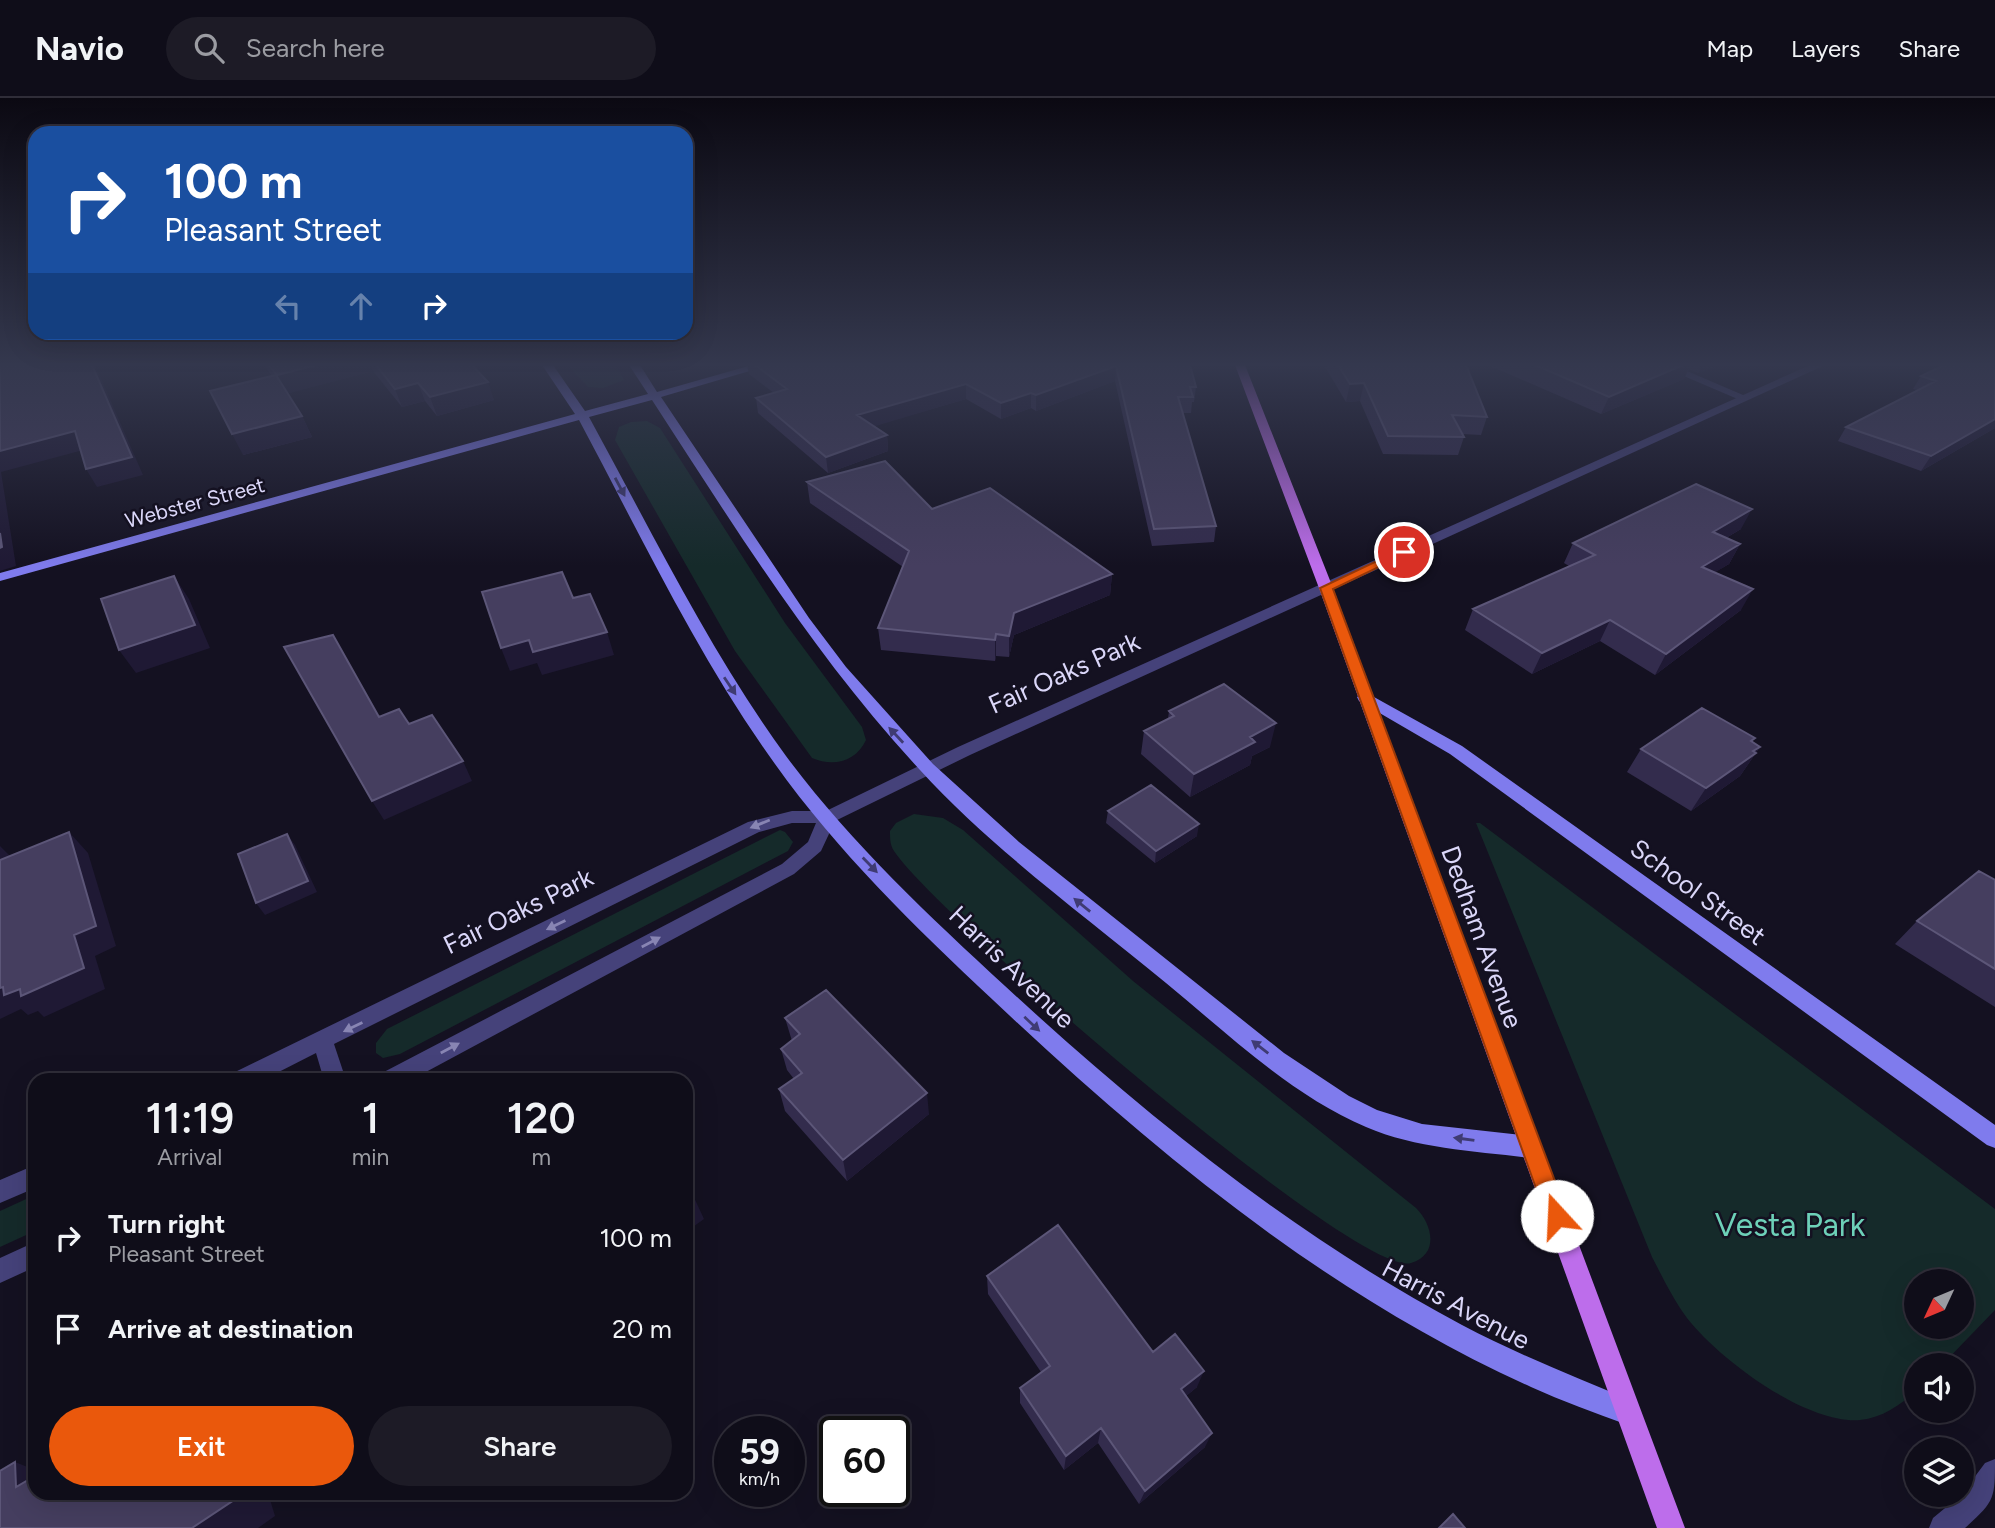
<!DOCTYPE html>
<html lang="en">
<head>
<meta charset="utf-8">
<style>
	:root { --surface:#0f0d19; --page:#1d1b26; --text:#f1f3f6; --muted:#9b9ca2; --line:#2f2d38; --accent:#ea580c }
	body { margin:0; font-family:Figtree,sans-serif; background:var(--page); color:var(--text); height:100vh; display:flex; flex-direction:column; font-size:26px; white-space:nowrap }
	* { box-sizing:border-box; margin:0 }
	p { font-size:23px; color:var(--muted) }
	.icon { flex:none; width:38px; height:38px; fill:none; stroke:currentColor; stroke-width:2; stroke-linecap:round; stroke-linejoin:round }
	.map { position:relative; flex:1; overflow:hidden }
	.sheet { position:absolute; left:28px; top:975px; width:665px; height:427px; display:flex; flex-direction:column; background:var(--surface); border-radius:21px; box-shadow:0 7px 28px #0002,0 0 0 2px var(--line) }
	.sheet>* { flex:none }
	.hud { position:absolute; left:28px; top:28px; width:665px; height:214px; border-radius:21px; box-shadow:0 7px 28px #0002,0 0 0 2px var(--line); background:#1a4fa0; color:#fff; overflow:hidden }
	.needle { width:46px; rotate:226deg }
	.buttons { position:absolute; left:1904px; top:1171px; display:grid; gap:14px }
	.buttons a { display:grid; place-items:center; width:70px; height:70px; border-radius:50%; background:var(--surface); box-shadow:0 7px 28px #0002,0 0 0 2px var(--line); font-size:35px }
	.speed { position:absolute; left:714px; top:1318px; display:flex; gap:14px; font-size:35px; font-weight:700; text-align:center }
	.speed>* { display:grid; place-content:center; width:91px; height:91px; border-radius:50%; background:var(--surface); box-shadow:0 7px 28px #0002,0 0 0 2px var(--line); line-height:1 }
	.speed small { font-size:18px; font-weight:400 }
	.speed .limit { border:4px solid #111; border-radius:10px; background:#fff; color:#111 }
	.pin { position:absolute; display:grid; place-items:center; width:60px; height:60px; color:#fff; margin:-30px; border:4px solid #fff; border-radius:50%; box-shadow:0 2px 7px #0007 }
	.me { position:absolute; width:77px; margin:-38px; rotate:340deg; stroke-linejoin:round; filter:drop-shadow(0 0 5px #0008) }
	.turn { display:flex; align-items:center; gap:24px; height:147px; padding:0 21px; font-size:32px }
	.turn .icon { width:91px; height:91px; stroke-width:2.5 }
	.turn b { display:block; font-size:49px; line-height:60px }
	.lanes { display:flex; align-items:center; height:66px; padding:0 21px; background:#0003; justify-content:center; gap:35px; direction:ltr }
	.lanes .off { opacity:.35 }
	.eta { display:flex; justify-content:space-evenly; align-items:center; height:119px; text-align:center }
	.eta b { font-size:42px; font-weight:600; line-height:49px }
	.button { display:flex; gap:14px; margin-top:auto; padding:14px 21px }
	.button a { flex:1; height:80px; border-radius:42px; background:var(--accent); color:#fff; font-size:28px; font-weight:600; line-height:80px; text-align:center }
	.button a+a { background:var(--page); color:var(--text) }
	ul { padding:0; list-style:none }
	li { display:flex; align-items:center; gap:21px; height:91px; padding:0 21px }
	li div { flex:1 }
	li b { display:block; font-size:26px }
	li em { font-style:normal }
	header { display:flex; align-items:center; gap:42px; box-sizing:border-box; height:98px; padding:0 35px; background:var(--surface); border-bottom:2px solid var(--line) }
	header strong { font-size:33px }
	nav { display:flex; gap:38px; margin-inline-start:auto; font-size:24px }
	.search { width:490px; height:63px; background:var(--page); display:flex; align-items:center; gap:18px; box-sizing:border-box; padding:0 24px; border-radius:38px; color:var(--muted); font-size:26px }
	.map>svg:first-child { display:block }
	.green { fill:#152a2a; fill-rule:evenodd }
	.lines { fill:none; stroke-linecap:round; stroke-linejoin:round }
	.lane { fill:#45427a; fill-rule:evenodd }
	.street { fill:#45427a; fill-rule:evenodd }
	.secondary { fill:#7f7bed; fill-rule:evenodd }
	.primary { fill:#bd6deb; fill-rule:evenodd }
	.wall { fill:#332c4d }
	.shaded-wall { fill:#1f1934 }
	.building { fill:#453e5f; stroke:#5c5678; stroke-width:2 }
	.oneway { fill:#3f3b73 }
	.oneway2 { fill:#8885b3 }
	.route { fill:#ea580c; stroke:#983908; stroke-width:2 }
	.labels { text-anchor:middle; stroke-width:5; stroke-linejoin:round; paint-order:stroke }
	.far-street-label { font-size:21px; fill:#dbd7f9; stroke:#141121 }
	.street-label { font-size:26px; fill:#dbd7f9; stroke:#141121 }
	.near-park-label { font-size:32px; fill:#6dd0b8; stroke:#141121 }
</style>
</head>
<body>
<header>
<strong>Navio</strong>
<div class="search"><svg class="icon" aria-label="search" viewBox="0 0 24 24"><circle cx="10" cy="10" r="6"/><path d="M15 15l6 6"/></svg>Search here</div>
<nav><a>Map</a><a>Layers</a><a>Share</a></nav>
</header>
<div class="map">
<svg width="1995" height="1430" viewBox="0 0 1995 1430">
	<rect width="100%" height="100%" fill="#141121"/>
	<path class="green" d="M567 267H616L624 282 603 290 588 289Z
		M647 323 660 330 785 525 862 629 866 642C856 664 833 669 812 660L735 553 615 342 619 329 631 324Z
		M914 716 943 720 963 732 1133 883 1416 1110C1432 1126 1440 1156 1411 1165 1359 1181 933 814 894 753 890 747 890 740 890 733L896 725Z
		M1476 725H1480L1995 1111V1212L1942 1267H1916V1293C1900 1307 1882 1320 1860 1322 1805 1326 1719 1261 1687 1220 1673 1201 1663 1180 1652 1159ZM1962 1183V1228H1916V1183Z
		M780 732 785 734 793 744 788 753 400 956 383 960 376 955V945L387 931Z
		M35 1097V1133L0 1149V1113Z"/>
	<g class="lines">
		<path class="lane" d="M1658 267H1673L1750 300 1740 302Z"/>
		<path class="street" d="M1810 267H1825L970 657 835 723 821 753 794 776 411 982H379L382 975 782 766 808 744 816 725H792L759 734 334 946 346 982H324L316 955 263 982H230L233 975 748 724 792 713H826L958 649Z
			M35 1067V1090L0 1105V1082Z
			M35 1144V1169L0 1185V1160Z
			M1995 1361C1995 1401 1995 1403 1965 1430H1929L1933 1420 1962 1396 1985 1365Z"/>
		<path class="secondary" d="M542 267H553L585 313 648 296 629 267H640L657 294 752 267H770L661 299 809 520 846 569 933 666 1019 744 1284 955 1349 998 1377 1012 1422 1026 1531 1038 1539 1042 1542 1049 1539 1056 1531 1060C1476 1053 1417 1051 1366 1029 1291 997 1228 936 1166 885 1084 817 992 751 920 672 815 559 736 431 652 302L589 319C652 434 709 552 786 658 849 743 928 817 1005 888 1145 1017 1293 1137 1462 1227 1519 1257 1578 1280 1637 1305L1641 1314 1637 1323 1628 1327C1595 1315 1562 1303 1531 1289 1327 1197 1154 1054 993 902 915 829 837 753 775 666 698 559 641 438 579 322L0 483V475L575 316Z
			M1365 594 1462 648 1995 1027V1050L1987 1047 1450 656 1359 603 1357 599Z"/>
		<path class="primary" d="M1235 267H1245L1333 490 1685 1430H1657L1319 490Z"/>
	</g>
	<path class="wall" d="M264 267H472L494 302 437 318 425 303 402 309 373 273 288 295 302 318 312 339 243 357 272 278Z
		M747 267H850L852 268 1190 267 1196 289 1194 304H1192L1191 315H1183L1216 428 1214 444 1152 448 1115 283 1036 313 1031 310 1001 321 966 301 873 328 887 337 888 353 828 375 758 315 756 300 774 295 749 276Z
		M1324 267H1466L1487 319 1481 337 1462 336 1464 339 1458 357 1383 356 1360 303 1346 304Z
		M1488 267H1718L1698 275 1689 271 1684 281 1601 316Z
		M1995 267V330L1921 373 1838 343 1846 329 1917 292 1913 291 1921 278Z
		M807 384 932 411 1112 476 1110 497 1014 537 1009 559 996 558 995 563 881 552 878 530 903 469 810 405Z
		M1741 431 1726 440 1740 446 1729 466 1715 474 1741 512 1655 577 1600 543 1532 576 1465 532 1473 511 1569 468 1564 465 1573 445Z
		M1169 613 1270 649 1252 658 1250 667 1190 699 1141 656 1144 633 1168 621Z
		M1752 644 1760 649 1740 678 1691 713 1627 674 1641 651Z
		M1108 713 1197 738 1155 765 1106 725Z
		M1995 782V909L1895 846 1917 823Z
		M785 920 929 1016 847 1083 785 1013 779 991 794 981 787 972 781 951 792 943Z
		M987 1178 1153 1254 1197 1289 1186 1298 1205 1349 1139 1406 1098 1345 1064 1372 1020 1305V1290L1041 1274 988 1196Z"/>
	<path class="shaded-wall" d="M92 267H95L143 377 97 389 86 371Z
		M316 267H371L373 273 286 296 277 277Z
		M1683 267H1690L1684 281 1601 316 1609 299Z
		M1702 267H1718L1698 275Z
		M1116 268 1115 283 1036 313V297Z
		M488 284 494 302 437 318 430 299Z
		M418 285 425 303 402 309 395 291Z
		M1364 285 1360 303 1346 304 1350 286Z
		M966 286V301L859 333 857 317Z
		M1031 295V310L1001 321V305Z
		M302 318 312 339 243 357 232 336Z
		M1995 321V330L1921 373 1931 358Z
		M75 333 87 351 1 374 16 468 0 473V353Z
		M887 337 888 353 828 375 826 359Z
		M1752 411 1741 431 1702 454 1713 434Z
		M1740 446 1729 466 1691 489 1702 469Z
		M1112 476 1110 497 1014 537 1009 559V538L1014 515Z
		M174 478 189 501 210 550 136 575 119 552Z
		M1753 491 1741 512 1655 577 1666 556Z
		M1610 522 1600 543 1532 576 1542 555Z
		M607 534 614 557 542 577 537 565 510 573 501 550 529 542Z
		M996 536V558L995 563V542Z
		M1276 625 1270 649 1252 658 1250 667 1190 699 1194 676 1250 639Z
		M1760 649 1740 678 1691 713 1706 690Z
		M463 663 472 683 384 722 372 703Z
		M1199 726 1197 738 1155 765 1156 753Z
		M69 734 88 755 116 848 95 858 105 891 44 919 38 913 28 917 21 911 0 921V890L3 889 20 891 74 837Z
		M287 736 295 747 317 794 265 817 256 805Z
		M0 748 11 759 0 770Z
		M927 995 929 1016 847 1083 843 1062Z
		M691 1093 704 1121 686 1134V1096Z
		M1204 1273 1197 1289 1175 1307 1181 1291Z
		M1101 1330 1098 1345 1064 1372 1066 1358Z
		M1212 1335 1205 1349 1139 1406 1145 1393Z
		M15 1364 35 1372V1395L16 1389Z
		M235 1395H268L275 1418 258 1430H192Z"/>
	<path class="building" d="M0 267H92L132 359 86 371 75 333 0 353Z
		M269 267H316L277 277Z
		M376 267H472L488 284 430 299 418 285 395 291Z
		M755 267H850L852 268 855 267H1190L1196 289H1190L1193 299H1178L1216 428 1154 431 1116 268 1036 297 1031 295 1001 305 966 286 857 317 887 337 826 359 756 300 787 291Z
		M1338 267H1466L1487 319 1452 317 1464 339 1388 338 1364 285 1350 286Z
		M1535 267H1683L1609 299Z
		M1944 267H1995V321L1931 358 1846 329 1936 283 1921 278Z
		M276 277 302 318 232 336 210 293Z
		M885 363 932 411 990 390 1112 476 1014 515 1009 538 996 536 995 542 878 530 909 453 807 384Z
		M1696 386 1752 411 1713 434 1740 446 1702 469 1753 491 1666 556 1610 522 1542 555 1473 511 1595 457 1573 445Z
		M0 435 2 449 0 450Z
		M562 474 573 500 590 496 607 534 533 554 529 542 501 550 482 494Z
		M174 478 195 527 119 552 101 501Z
		M333 537 379 619 399 611 409 626 432 617 463 663 372 703 284 549Z
		M1224 586 1276 625 1250 639 1255 644 1194 676 1144 633 1174 618 1169 613Z
		M1702 610 1755 640 1751 643 1760 649 1753 653 1756 655 1706 690 1641 651Z
		M1151 687 1199 726 1156 753 1108 713Z
		M69 734 96 828 74 837 84 870 21 898 20 891 4 897 3 889 0 890V762Z
		M287 736 308 783 256 805 238 756Z
		M1979 773 1995 782V871L1917 823Z
		M826 892 927 995 843 1062 779 991 802 975 781 951 800 936 785 920Z
		M686 1084 691 1093 686 1096Z
		M1058 1127 1153 1254 1175 1236 1204 1273 1181 1291 1212 1335 1145 1393 1101 1330 1066 1358 1020 1290 1050 1268 987 1178Z
		M15 1364 16 1389 35 1378V1395H235L237 1400 192 1430H0V1373Z
		M1453 1416 1465 1430H1439Z"/>
	<defs><path id="oneway-solid" d="M-6-.8H1V-3.2L6.5 0L1 3.2V.8H-6Z" transform="scale(1.75)"/></defs>
	<g class="oneway">
		<use href="#oneway-solid" transform="translate(620 389) rotate(62)"/>
		<use href="#oneway-solid" transform="translate(730 588) rotate(56)"/>
		<use href="#oneway-solid" transform="translate(896 637) rotate(-133)"/>
		<use href="#oneway-solid" transform="translate(870 767) rotate(46)"/>
		<use href="#oneway-solid" transform="translate(1082 807) rotate(-141)"/>
		<use href="#oneway-solid" transform="translate(1032 926) rotate(43)"/>
		<use href="#oneway-solid" transform="translate(1260 949) rotate(-142)"/>
		<use href="#oneway-solid" transform="translate(1464 1041) rotate(-172)"/>
	</g>
	<g class="oneway2">
		<use href="#oneway-solid" transform="translate(760 726) rotate(158)"/>
		<use href="#oneway-solid" transform="translate(556 827) rotate(154)"/>
		<use href="#oneway-solid" transform="translate(651 844) rotate(-28)"/>
		<use href="#oneway-solid" transform="translate(353 929) rotate(154)"/>
		<use href="#oneway-solid" transform="translate(450 950) rotate(-28)"/>
	</g>
	<linearGradient id="sky" x2="0" y2="1"><stop stop-color="#0b0912"/><stop offset="0.57" stop-color="#34384e"/><stop offset="1" stop-color="#34384e" stop-opacity="0"/></linearGradient>
	<rect width="1995" height="468" fill="url(#sky)"/>
	<path class="route" d="M1400 452 1410 454 1333 491 1568 1118 1564 1125 1557 1128 1549 1125 1546 1118 1320 490Z"/>
	<g class="labels">
		<g class="far-street-label">
			<text transform="translate(195 405) rotate(-15)" y="7">Webster Street</text>
		</g>
		<g class="street-label">
			<text transform="translate(1064 575) rotate(-24)" y="9">Fair Oaks Park</text>
			<text transform="translate(1698 794) rotate(36)" y="9">School Street</text>
			<text transform="translate(518 813) rotate(-26)" y="9">Fair Oaks Park</text>
			<text transform="translate(1482 839) rotate(70)" y="9">Dedham Avenue</text>
			<text transform="translate(1012 869) rotate(44)" y="9">Harris Avenue</text>
			<text transform="translate(1456 1206) rotate(28)" y="9">Harris Avenue</text>
		</g>
		<g class="near-park-label">
			<text x="1790" y="1138">Vesta Park</text>
		</g>
	</g>
</svg>
<div class="buttons">
<a><svg class="needle" viewBox="-14 -14 28 28"><path d="M0-13l5 13h-10z" fill="#e53935"/><path d="M0 13l5-13h-10z" fill="#9b9ca2"/></svg></a>
<a><svg class="icon" aria-label="sound" viewBox="0 0 24 24"><path d="M4 9h4l5-4v14l-5-4H4zM17 9q2 3 0 6"/></svg></a>
<a><svg class="icon" aria-label="layers" viewBox="0 0 24 24"><path d="M12 4l9 5-9 5-9-5zM3 14l9 5 9-5"/></svg></a>
</div>
<div class="speed"><div>59<small>km/h</small></div><div class="limit">60</div></div>
<div class="pin" style="left:1404px;top:454px;background:#d93025"><svg class="icon" aria-label="arrive" viewBox="0 0 24 24"><path d="M6 21V4h12l-3 4 3 4H6"/></svg></div>
<svg class="me" style="left:1557px;top:1118px" viewBox="-20 -20 40 40"><circle r="19" fill="#fff"/><path d="M0-13L10 11 0 6-10 11z" fill="#ea580c"/></svg>
<div class="hud">
<div class="turn"><svg class="icon" aria-label="right" viewBox="0 0 24 24"><path d="M7 20v-9h11M14 6l5 5-5 5"/></svg><div><b>100 m</b>Pleasant Street</div></div>
<div class="lanes"><svg class="icon off" aria-label="left" viewBox="0 0 24 24"><path d="M17 20v-9H6M10 6l-5 5 5 5"/></svg><svg class="icon off" aria-label="ahead" viewBox="0 0 24 24"><path d="M12 20V5M6 11l6-6 6 6"/></svg><svg class="icon" aria-label="right" viewBox="0 0 24 24"><path d="M7 20v-9h11M14 6l5 5-5 5"/></svg></div>
</div>
<section class="sheet">
<div class="eta">
<div><b>11:19</b><p>Arrival</p></div>
<div><b>1</b><p>min</p></div>
<div><b>120</b><p>m</p></div>
</div>
<ul>
<li><svg class="icon" aria-label="right" viewBox="0 0 24 24"><path d="M7 20v-9h11M14 6l5 5-5 5"/></svg><div><b>Turn right</b><p>Pleasant Street</p></div><em>100 m</em></li>
<li><svg class="icon" aria-label="arrive" viewBox="0 0 24 24"><path d="M6 21V4h12l-3 4 3 4H6"/></svg><div><b>Arrive at destination</b></div><em>20 m</em></li>
</ul>
<div class="button"><a>Exit</a><a>Share</a></div>
</section>
</div>
</body>
</html>
